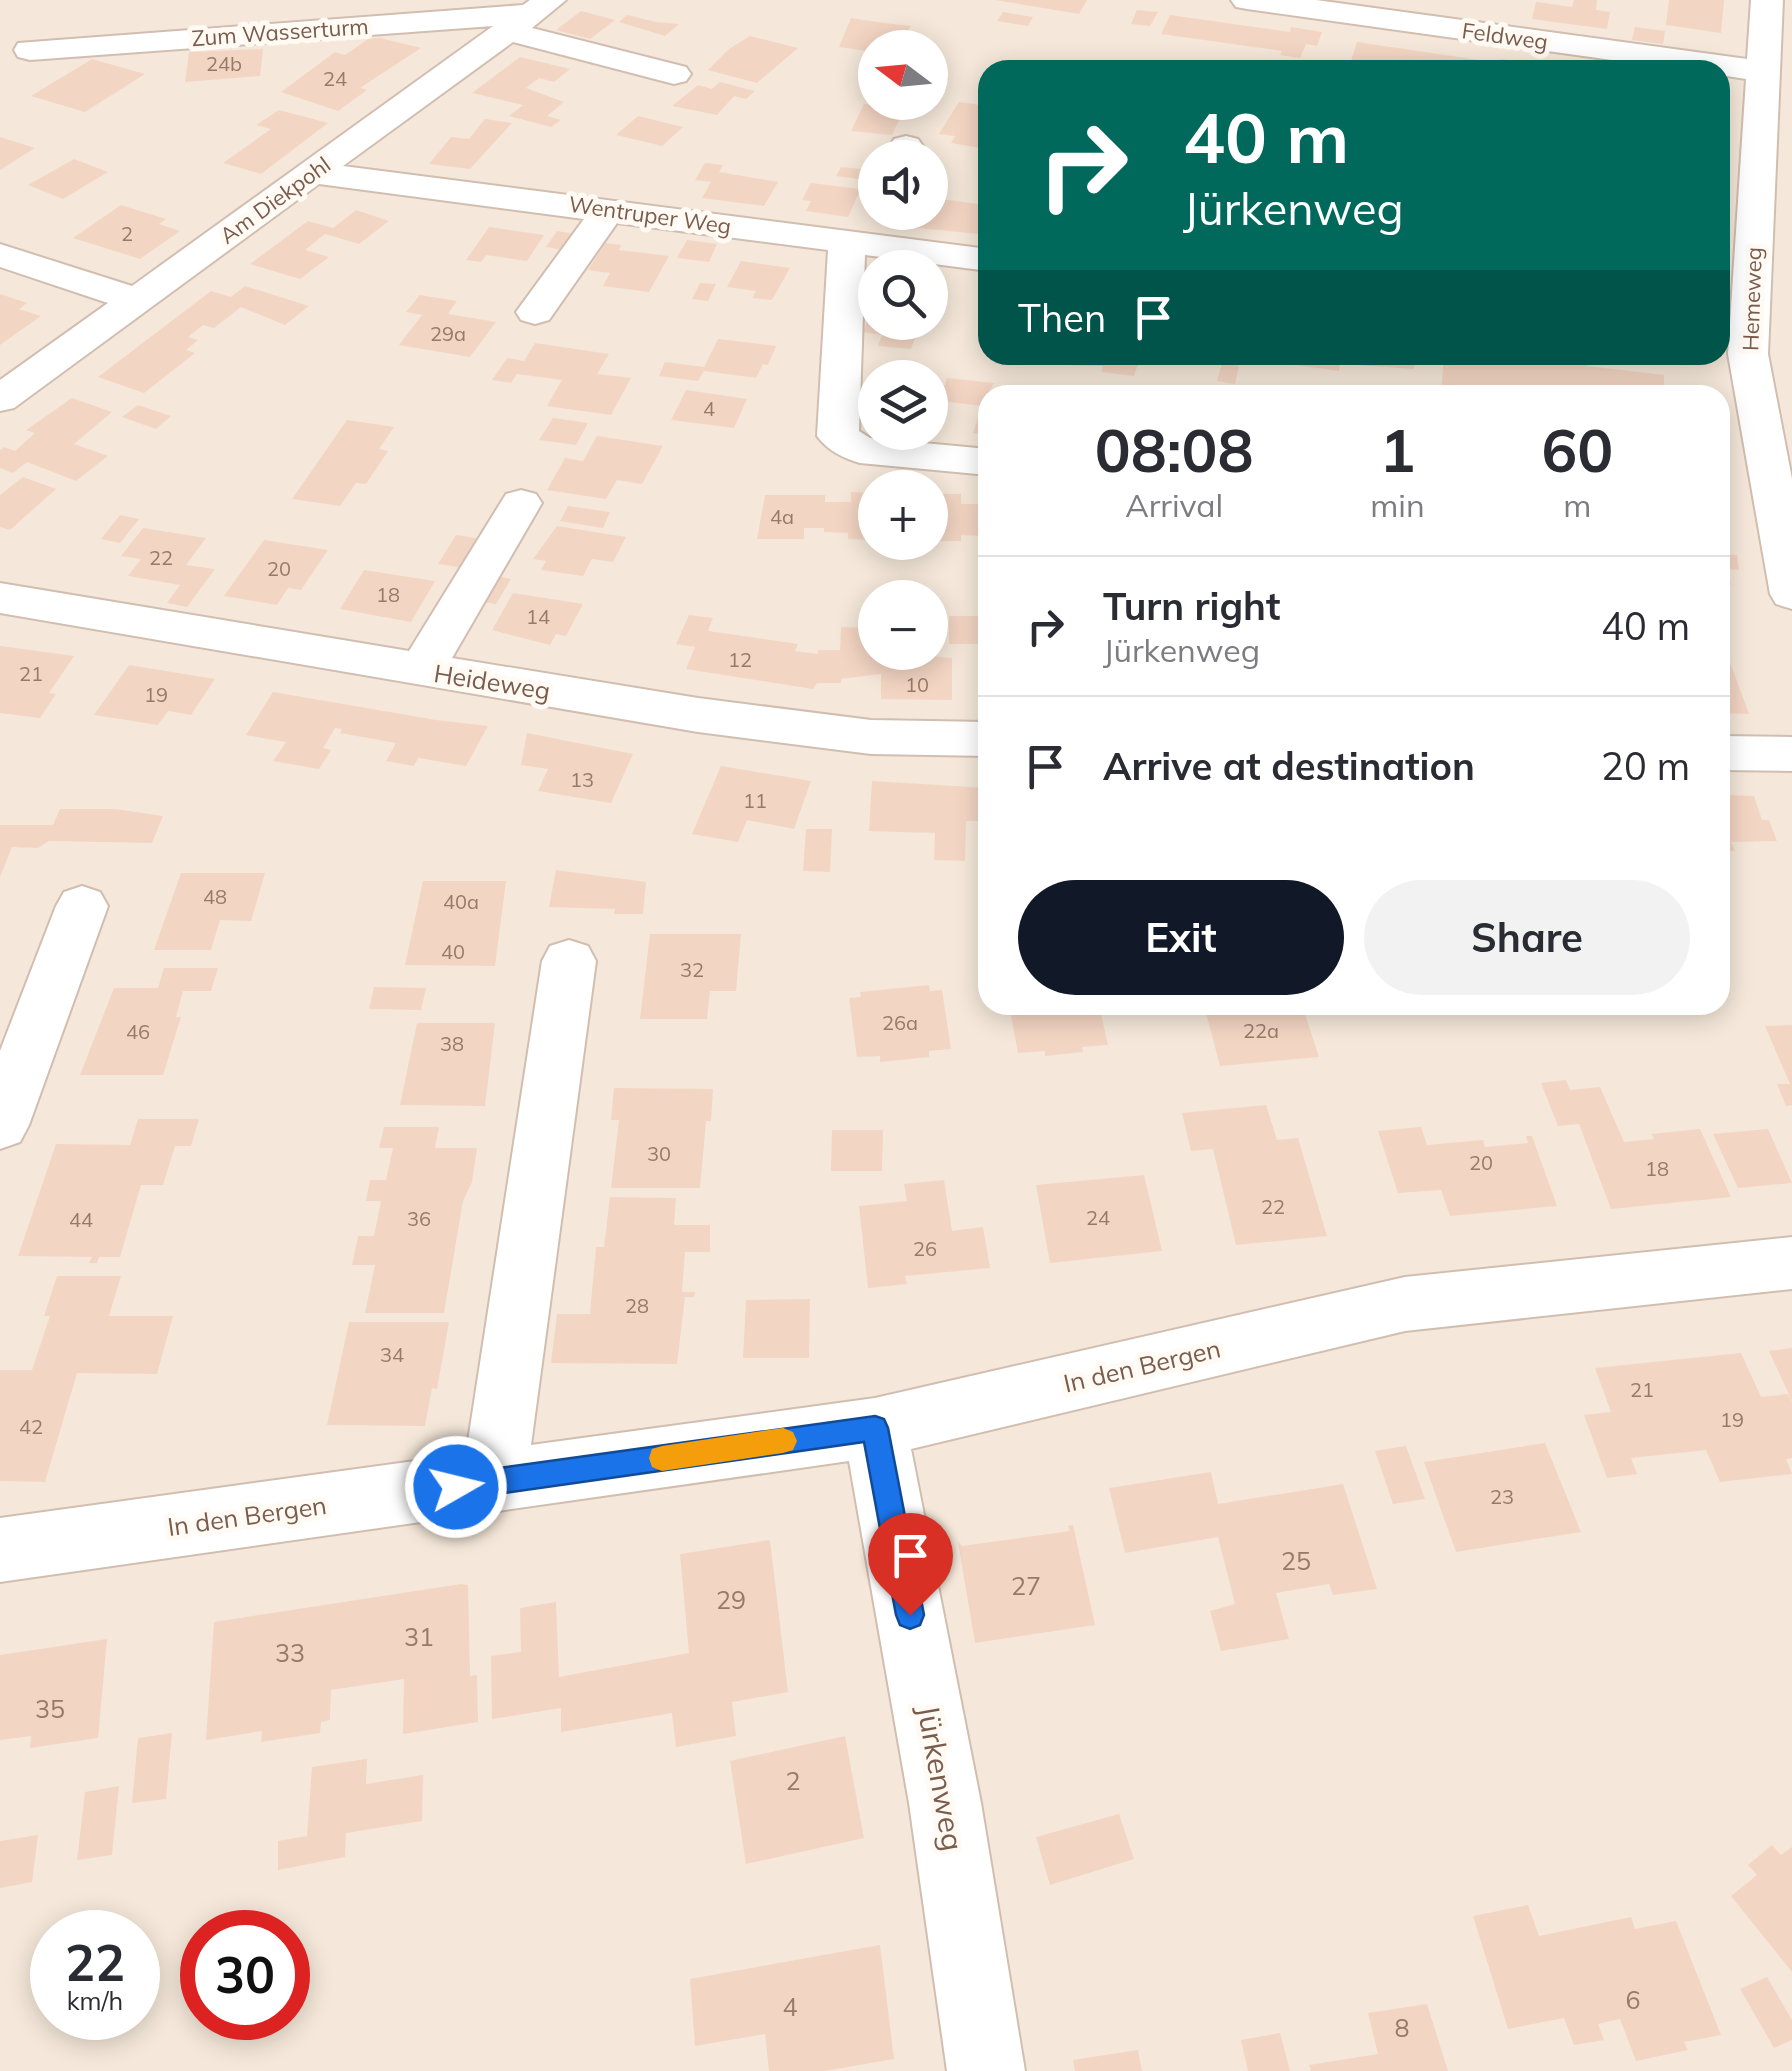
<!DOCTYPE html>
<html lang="en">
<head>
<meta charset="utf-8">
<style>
	:root { --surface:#fff; --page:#f2f2f3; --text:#2b2b33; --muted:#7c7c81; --line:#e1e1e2; --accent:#111827 }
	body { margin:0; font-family:Mulish,sans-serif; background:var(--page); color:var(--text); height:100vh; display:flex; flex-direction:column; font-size:38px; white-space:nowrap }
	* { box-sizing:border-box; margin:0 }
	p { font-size:32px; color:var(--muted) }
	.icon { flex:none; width:55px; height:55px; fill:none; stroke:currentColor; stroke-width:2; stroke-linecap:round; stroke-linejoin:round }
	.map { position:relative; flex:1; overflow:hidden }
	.drawer { position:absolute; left:978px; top:385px; width:752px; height:630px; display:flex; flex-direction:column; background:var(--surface); border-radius:30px; box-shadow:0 5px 25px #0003 }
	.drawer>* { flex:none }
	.guide { position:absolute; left:978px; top:60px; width:752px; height:305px; border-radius:30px; box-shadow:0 5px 25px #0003; background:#00695c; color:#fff; overflow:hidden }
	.needle { width:65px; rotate:286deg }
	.fabs { position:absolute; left:858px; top:30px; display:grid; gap:20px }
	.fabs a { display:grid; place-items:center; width:90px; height:90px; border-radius:50%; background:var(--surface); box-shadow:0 5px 25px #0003; font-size:50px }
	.speed { position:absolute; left:30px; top:1910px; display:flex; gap:20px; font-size:50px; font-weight:700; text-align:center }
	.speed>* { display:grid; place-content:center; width:130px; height:130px; border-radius:50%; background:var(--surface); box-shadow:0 5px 25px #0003; line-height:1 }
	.speed small { font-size:25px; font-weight:400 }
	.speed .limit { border:15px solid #d22; background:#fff; color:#111 }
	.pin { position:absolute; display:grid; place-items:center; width:85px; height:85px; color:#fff; margin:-102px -42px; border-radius:50% 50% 50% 0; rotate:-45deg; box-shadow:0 0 10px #0007 }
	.pin .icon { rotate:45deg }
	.me { position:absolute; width:110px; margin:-55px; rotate:82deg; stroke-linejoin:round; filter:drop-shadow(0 0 8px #0008) }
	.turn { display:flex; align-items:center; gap:35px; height:210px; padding:0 40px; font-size:45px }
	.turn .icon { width:130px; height:130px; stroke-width:2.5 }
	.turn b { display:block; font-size:70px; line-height:85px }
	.then { display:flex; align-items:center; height:95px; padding:0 40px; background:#0003; gap:20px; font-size:38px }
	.eta { display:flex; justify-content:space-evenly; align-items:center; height:170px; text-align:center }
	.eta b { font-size:60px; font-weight:700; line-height:70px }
	.action { display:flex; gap:20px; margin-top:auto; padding:20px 40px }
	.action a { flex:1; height:115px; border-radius:60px; background:var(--accent); color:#fff; font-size:40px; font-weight:700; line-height:115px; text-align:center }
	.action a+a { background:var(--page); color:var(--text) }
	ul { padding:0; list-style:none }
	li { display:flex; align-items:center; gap:30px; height:140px; padding:0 40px; border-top:2px solid var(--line) }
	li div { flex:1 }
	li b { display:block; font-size:38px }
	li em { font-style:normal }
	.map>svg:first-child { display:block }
	.residential { fill:#f5e8da; fill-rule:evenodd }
	.building { fill:#f3d5c3 }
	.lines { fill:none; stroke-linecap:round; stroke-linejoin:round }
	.minor-casing { stroke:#d1beb0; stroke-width:4 }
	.minor { fill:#fff; fill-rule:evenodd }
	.route { fill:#1a73e8; stroke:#114b97; stroke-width:2.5 }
	.slow { fill:#f59e0b }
	.labels { text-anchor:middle; stroke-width:10; stroke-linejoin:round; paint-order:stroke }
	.number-label { font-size:20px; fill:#987a6a }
	.far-street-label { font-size:22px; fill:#7a5c4d; stroke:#fffaf3 }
	.street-label { font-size:25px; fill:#7a5c4d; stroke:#fffaf3 }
	.near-number-label { font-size:25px; fill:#987a6a }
	.near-street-label { font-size:30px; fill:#7a5c4d; stroke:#fffaf3 }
</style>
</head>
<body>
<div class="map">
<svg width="1792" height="2071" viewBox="0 0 1792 2071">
	<rect width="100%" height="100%" fill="#fdf6ec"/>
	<path class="residential" d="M0 0H1792V2071H0ZM875 48H930V102H875ZM988 70H1720V355H988ZM875 158H930V212H875ZM875 268H930V322H875ZM875 378H930V432H875ZM988 395H1720V1005H988ZM875 488H930V542H875ZM875 598H930V652H875ZM52 1932H138V2018H52ZM202 1932H288V2018H202Z"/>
	<path class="building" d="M995 0H1087L1079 14Z
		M1574 0H1597L1596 10 1610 12 1607 29 1532 19 1536 2 1572 7Z
		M1669 0H1724L1721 33 1666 25Z
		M1137 10 1158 12 1150 26 1131 24Z
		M581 11 615 20 590 39 556 30Z
		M1003 12 1033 17 1028 26 997 21Z
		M627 15 656 22 679 24 665 36 619 22Z
		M1170 15 1290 32 1291 27 1322 32 1317 46 1306 44 1300 58 1280 55 1282 51 1161 34Z
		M851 18 884 23 911 26 897 48H875V52L839 47Z
		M1635 27 1665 31 1663 44 1632 40Z
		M750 36 798 48 757 83 708 70 729 49Z
		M380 38 421 48 360 88 367 90 338 111 281 92 335 52 345 55 368 39Z
		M1357 42 1499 63 1500 59 1516 61 1514 70H1416L1351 61Z
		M263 49 260 76 185 82 189 52Z
		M520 57 570 69 554 82 539 78 526 88 564 102 547 116 561 120 551 127 509 116 523 105 472 93Z
		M92 59 145 74 85 112 31 96Z
		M1542 60 1599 68V70H1540Z
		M720 82 755 91 746 99 734 96 717 115 672 106 698 85 712 89Z
		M959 102 988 106V142L983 141 980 148 951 143 955 136 939 134Z
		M864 104 904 109 892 135 851 131Z
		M279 110 328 123 261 174 223 163 271 129 256 125Z
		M638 116 683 127 662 146 616 135Z
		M485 119 512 123 470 169 429 164 451 137 469 139Z
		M0 137 35 148 0 170Z
		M74 159 108 172 63 199 28 185Z
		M705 163 723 165 719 172 778 182 764 206 702 198 711 182 695 180Z
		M841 167 871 170 866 180 836 176Z
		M865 180 875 181V193L873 197 858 195 848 217 806 211 811 201 802 200 811 183 860 189Z
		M930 198 988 205V235L909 227 916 212H930Z
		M121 205 166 219 159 224 180 231 140 259 73 238Z
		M356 210 389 221 359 244 325 234 305 250 329 257 300 279 250 264 308 221 333 228Z
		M489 227 544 235 527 261 486 255 481 262 466 260Z
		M557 231 586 236 575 252 546 247Z
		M687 240 717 244 709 262 677 258Z
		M605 243 621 245 619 250 669 256 649 292 603 286 610 273 588 270Z
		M741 261 790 268 772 300 752 298 756 291 727 287Z
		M700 283 716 284 708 301 692 299Z
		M245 286 309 306 285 325 241 307 214 328 203 325 188 337 198 340 186 350 195 353 144 393 98 377 211 291 231 297Z
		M0 294 27 303 19 309 41 316 0 345Z
		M420 295 457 301 448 314 496 322 470 357 399 345 422 315 406 312Z
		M875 303V322H905L900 336 915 338 911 349 878 346 882 335 863 332Z
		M718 339 776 346 768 365 763 364 756 378 704 371 698 381 659 376 665 362 704 367Z
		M535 343 609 354 597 374 631 378 611 415 547 406 562 380 517 374 511 383 492 380 507 358 524 361Z
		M1071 355H1106L1139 361 1134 376 1101 372 1103 366 1068 365Z
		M1260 355H1341L1339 371 1259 360Z
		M1358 355H1415L1414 369 1356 365Z
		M1444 355H1539L1587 361V366L1664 375V395L1605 390 1604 395H1441Z
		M1222 363 1239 366 1235 384 1217 381Z
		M947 378 994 383 990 391 1001 395H988V435L973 433 982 406 941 401 930 429V393L942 394Z
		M686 390 747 399 734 428 671 420Z
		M72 398 112 412 74 444 108 456 76 481 27 462 13 473 0 468V450L4 447 15 451 35 433 26 430Z
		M138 405 171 416 156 429 122 417Z
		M553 418 588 423 576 445 539 440Z
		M347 420 394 427 379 449 388 451 366 484 356 483 340 506 292 499Z
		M597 436 663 446 642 484 617 480 606 499 547 490 565 458 583 461Z
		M23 477 56 489 10 530 0 527V495Z
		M851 492 875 493V540L848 539V533L824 532V528H804V539H757L765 495H825V502H851Z
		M930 494H961V504H988L987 536 961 535V541H930Z
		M568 506 610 512 603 528 560 521Z
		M120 515 139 519 120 543 101 539Z
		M557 526 626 537 613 562 592 559 583 576 541 570 546 561 533 559Z
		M143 528 206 538 186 565 215 569 187 607 167 603 180 585 128 576 141 559 121 556Z
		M456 535 481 539 464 568 438 564Z
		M264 540 328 550 301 590 288 588 277 605 224 596Z
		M1720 554 1737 555 1739 570 1728 569 1731 585 1720 584Z
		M364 570 435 581 411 622 340 609Z
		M490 575 511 579 496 604 476 601Z
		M513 593 583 604 566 636 556 634 550 645 492 630Z
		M689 615 713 618 708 631 798 644 795 651 818 654V650H840L841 627 875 628V652L952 658V700L881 699V674L841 679V683H817L813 689 686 669 695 647 676 644Z
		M949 616H986L987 644H949Z
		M1720 635 1749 714 1720 713Z
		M0 646 74 656 49 693 56 694 40 718 0 713Z
		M129 665 215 679 191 715 168 711 158 725 94 715Z
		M273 692 436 720 488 726 466 766 418 758 414 766 386 761 396 743 340 733 342 729 335 728 323 748 331 750 319 769 273 761 286 742 246 735Z
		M527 733 633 754 611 803 538 791 548 769 521 765Z
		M721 766 811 781 794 829 747 820 738 842 692 834Z
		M872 781 988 788V821H966L965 861 934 860 935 833 869 831Z
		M1720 795 1754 796 1762 820H1769L1777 841 1731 842 1735 851H1720Z
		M60 809H115L163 816 152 843 49 841 38 848 12 847 0 877V825H53Z
		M806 829H832L830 872 803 871Z
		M556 870 646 882 643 914H614L615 909 549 907Z
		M181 873H265L251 921 220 920 211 950H154Z
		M423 881H506L495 966 405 965Z
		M650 934H741L736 991H710L707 1019H640Z
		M164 968H218L211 991H183L176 1017H181L163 1075H80L114 988H158Z
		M929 985 930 991 942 990 951 1049 929 1051V1057L880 1062V1056L857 1057 849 998 861 997 860 992Z
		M374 987 426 988 421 1010 369 1009Z
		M1009 1005H1099L1108 1045 1082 1047 1083 1052 1045 1056V1051L1018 1053Z
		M1204 1005H1302L1319 1057 1220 1066Z
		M417 1023H495L485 1106 400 1105Z
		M1792 1025V1105L1786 1106 1777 1084H1790L1765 1026Z
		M1566 1080 1570 1090 1600 1087 1624 1142 1654 1139 1651 1134 1700 1129 1731 1197 1611 1209 1579 1124 1558 1126 1541 1083Z
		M614 1088 713 1089 711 1121H706L700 1188H611L619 1120H611Z
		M1266 1105 1277 1140 1298 1138 1327 1236 1236 1245 1213 1149 1191 1151 1182 1113Z
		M138 1119H199L191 1146H175L163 1185H141L120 1257H99L97 1263H89L92 1257 18 1256 56 1144 130 1145Z
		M384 1127H439L435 1148H477L472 1182 463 1201 444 1313H365L375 1265H352L358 1236H374L381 1201H366L370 1180H386L393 1148H379Z
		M1421 1127 1427 1145 1483 1140 1485 1147 1528 1143 1526 1136H1532L1557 1206 1450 1216 1441 1190 1398 1193 1378 1131Z
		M1768 1129 1792 1183 1738 1188 1713 1134Z
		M832 1130H883L882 1171H831Z
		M1144 1175 1162 1251 1050 1263 1036 1185Z
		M944 1180 952 1231 983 1227 990 1268 905 1276 907 1284 868 1288 859 1206 907 1201 904 1184Z
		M610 1197 676 1198 674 1225H710V1252H685L682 1292H695L694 1297H685L677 1364 551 1363 557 1314H590L596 1247H604Z
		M57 1276H121L109 1316H173L157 1374 77 1373 45 1482 0 1481V1370H32L50 1316H44Z
		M810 1299 809 1358H743L746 1300Z
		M349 1322H449L437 1389 432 1388 425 1426 327 1425Z
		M1792 1348V1401L1769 1351Z
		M1741 1353 1761 1397 1788 1394 1792 1402V1458L1786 1459 1792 1474 1720 1482 1706 1450 1631 1458 1637 1474 1607 1478 1584 1415 1611 1412 1595 1368Z
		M1545 1443 1581 1532 1456 1552 1424 1462Z
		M1406 1446 1425 1499 1393 1504 1375 1451Z
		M1211 1472 1218 1504 1343 1484 1377 1589 1333 1595 1329 1584 1276 1593 1289 1639 1221 1651 1210 1611 1235 1604 1218 1537 1125 1553 1109 1488Z
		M1073 1525 1095 1625 975 1643 958 1542 962 1546 1070 1531 1068 1526Z
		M770 1540 788 1692 732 1702 736 1736 676 1747 672 1713 561 1732V1708L492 1719 491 1656 521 1652 520 1608 556 1602 559 1677 689 1653 680 1554Z
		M461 1584 468 1585 470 1676 477 1675 478 1722 403 1734 404 1679 331 1690 330 1720 321 1722 320 1733 261 1742 262 1731 206 1740 214 1622Z
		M107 1639 98 1738 30 1748 31 1736 0 1740V1655Z
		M172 1733 166 1799 132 1803 138 1738Z
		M845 1736 864 1838 746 1864 730 1761Z
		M367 1759 366 1784 423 1775 422 1821 346 1833 345 1857 278 1870V1841L307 1836 312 1767Z
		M119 1786 112 1855 77 1860 85 1792Z
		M1119 1814 1134 1859 1050 1885 1036 1837Z
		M38 1835 32 1882 0 1888V1841Z
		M1772 1845 1781 1855 1792 1847V1972L1731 1896 1757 1875 1748 1865Z
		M1528 1905 1539 1936 1631 1917 1635 1929 1676 1921 1721 2035 1684 2042 1688 2050 1636 2061 1620 2019 1598 2024 1604 2040 1574 2045 1564 2018 1508 2029 1473 1916Z
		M880 1945 894 2059 825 2071H769L765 2034 695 2046 690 1979Z
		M1767 1977 1792 2020V2040L1774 2048 1740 1989Z
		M1427 2004 1448 2071H1311L1309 2065 1378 2054 1368 2013Z
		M1280 2033 1290 2071H1248L1241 2040Z
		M1138 2050 1142 2071H1075L1073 2060Z"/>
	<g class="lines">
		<defs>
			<path id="minor" d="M530 0H566L532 28 686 67 691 74 686 81 674 84 513 42 343 166 988 249V271L865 255 859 431 870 438 988 449V475L860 463C843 458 828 451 817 436L828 250 617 223 549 320 535 324 521 320 516 312 584 219 319 184 14 408 0 411V380L108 303 0 267V244L132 286 493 26 30 60 18 57 14 50 18 43 523 5Z
				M1231 0H1316L1747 59 1751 0H1783L1768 354 1792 479V609L1776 604 1770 594 1728 354 1746 79 1720 75V70H1684L1247 9 1236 7Z
				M906 136 918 139 923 146 918 158H883L894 139Z
				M521 490 536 494 542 503 452 658 698 698 871 720 988 722V756L871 754 698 732 0 613V583L409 651 506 494Z
				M1720 736 1792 737V771L1720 770Z
				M82 886 100 892 108 906 29 1125 20 1142 0 1149V1051L56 906 64 892Z
				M569 940 588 946 596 961 531 1445 875 1398 1405 1277 1792 1237V1289L1405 1331 911 1449 981 1803 1025 2071H947L909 1803 849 1461 0 1582V1518L466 1454 542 961 550 946Z"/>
		</defs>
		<use href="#minor" class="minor-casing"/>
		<use href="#minor" class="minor"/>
	</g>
	<path class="route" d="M875 1416 884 1419 888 1428 924 1615 920 1625 910 1629 900 1625 896 1615 864 1442 456 1500 446 1496 442 1487 446 1478 456 1474Z"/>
	<path class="slow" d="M783 1428 793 1432 797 1441 793 1450 783 1453 662 1471 652 1467 649 1458 652 1449 662 1446Z"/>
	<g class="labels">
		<g class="number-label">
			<text x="224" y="71">24b</text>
			<text x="335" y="86">24</text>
			<text x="127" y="241">2</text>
			<text x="448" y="341">29a</text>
			<text x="709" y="416">4</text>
			<text x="782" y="524">4a</text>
			<text x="161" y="565">22</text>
			<text x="279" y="576">20</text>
			<text x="388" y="602">18</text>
			<text x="538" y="624">14</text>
			<text x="740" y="667">12</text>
			<text x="31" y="681">21</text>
			<text x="917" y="692">10</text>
			<text x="156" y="702">19</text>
			<text x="582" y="787">13</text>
			<text x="755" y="808">11</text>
			<text x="215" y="904">48</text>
			<text x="461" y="909">40a</text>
			<text x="453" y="959">40</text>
			<text x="692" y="977">32</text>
			<text x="900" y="1030">26a</text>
			<text x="1261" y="1038">22a</text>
			<text x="138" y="1039">46</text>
			<text x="452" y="1051">38</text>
			<text x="659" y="1161">30</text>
			<text x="1481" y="1170">20</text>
			<text x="1657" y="1176">18</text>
			<text x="1273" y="1214">22</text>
			<text x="1098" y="1225">24</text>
			<text x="419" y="1226">36</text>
			<text x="81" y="1227">44</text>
			<text x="925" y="1256">26</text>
			<text x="637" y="1313">28</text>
			<text x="392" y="1362">34</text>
			<text x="1642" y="1397">21</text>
			<text x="1732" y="1427">19</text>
			<text x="31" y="1434">42</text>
			<text x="1502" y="1504">23</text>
		</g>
		<g class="far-street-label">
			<text transform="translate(280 32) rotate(-4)" y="8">Zum Wasserturm</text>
			<text transform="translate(1505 36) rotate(8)" y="8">Feldweg</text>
			<text transform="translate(275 200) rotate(-36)" y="8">Am Diekpohl</text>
			<text transform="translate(650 215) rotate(8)" y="8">Wentruper Weg</text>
			<text transform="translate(1752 299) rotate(-88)" y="8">Hemeweg</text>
		</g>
		<g class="street-label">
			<text transform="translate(492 682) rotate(9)" y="9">Heideweg</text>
			<text transform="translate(1142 1366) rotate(-13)" y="9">In den Bergen</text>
			<text transform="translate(247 1516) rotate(-8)" y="9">In den Bergen</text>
		</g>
		<g class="near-number-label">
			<text x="1296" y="1570">25</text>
			<text x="1026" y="1595">27</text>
			<text x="731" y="1609">29</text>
			<text x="419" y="1646">31</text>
			<text x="290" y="1662">33</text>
			<text x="50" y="1718">35</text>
			<text x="793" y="1790">2</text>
			<text x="1633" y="2009">6</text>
			<text x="790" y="2016">4</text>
			<text x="1402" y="2037">8</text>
		</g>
		<g class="near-street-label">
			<text transform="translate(940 1778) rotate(80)" y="10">Jürkenweg</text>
		</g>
	</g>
</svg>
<div class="fabs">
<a><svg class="needle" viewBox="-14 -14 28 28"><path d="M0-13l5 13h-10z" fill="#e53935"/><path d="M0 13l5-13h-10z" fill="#7c7c81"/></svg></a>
<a><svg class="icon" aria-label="sound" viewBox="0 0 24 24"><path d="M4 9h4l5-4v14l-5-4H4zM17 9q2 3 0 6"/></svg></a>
<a><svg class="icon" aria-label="search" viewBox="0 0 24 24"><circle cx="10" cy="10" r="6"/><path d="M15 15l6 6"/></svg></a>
<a><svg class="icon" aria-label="layers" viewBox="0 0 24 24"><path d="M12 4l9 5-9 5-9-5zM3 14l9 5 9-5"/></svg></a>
<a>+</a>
<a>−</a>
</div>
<div class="speed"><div>22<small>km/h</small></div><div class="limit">30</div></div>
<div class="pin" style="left:910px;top:1615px;background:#d93025"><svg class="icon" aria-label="arrive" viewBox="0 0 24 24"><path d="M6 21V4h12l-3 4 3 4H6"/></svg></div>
<svg class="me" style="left:456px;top:1487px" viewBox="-20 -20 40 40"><circle r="17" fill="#1a73e8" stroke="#fff" stroke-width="3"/><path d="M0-11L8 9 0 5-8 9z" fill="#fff"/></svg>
<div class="guide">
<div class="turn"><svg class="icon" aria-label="right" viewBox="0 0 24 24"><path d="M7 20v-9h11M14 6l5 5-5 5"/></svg><div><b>40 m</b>Jürkenweg</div></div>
<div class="then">Then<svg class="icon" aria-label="arrive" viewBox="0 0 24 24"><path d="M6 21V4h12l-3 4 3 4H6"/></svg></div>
</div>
<section class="drawer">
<div class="eta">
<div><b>08:08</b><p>Arrival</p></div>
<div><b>1</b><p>min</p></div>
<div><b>60</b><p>m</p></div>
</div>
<ul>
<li><svg class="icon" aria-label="right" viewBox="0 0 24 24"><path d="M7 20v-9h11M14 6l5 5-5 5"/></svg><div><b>Turn right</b><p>Jürkenweg</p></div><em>40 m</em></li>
<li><svg class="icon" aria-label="arrive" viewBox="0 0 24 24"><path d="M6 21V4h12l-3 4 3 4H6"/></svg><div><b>Arrive at destination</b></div><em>20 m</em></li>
</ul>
<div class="action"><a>Exit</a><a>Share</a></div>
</section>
</div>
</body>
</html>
